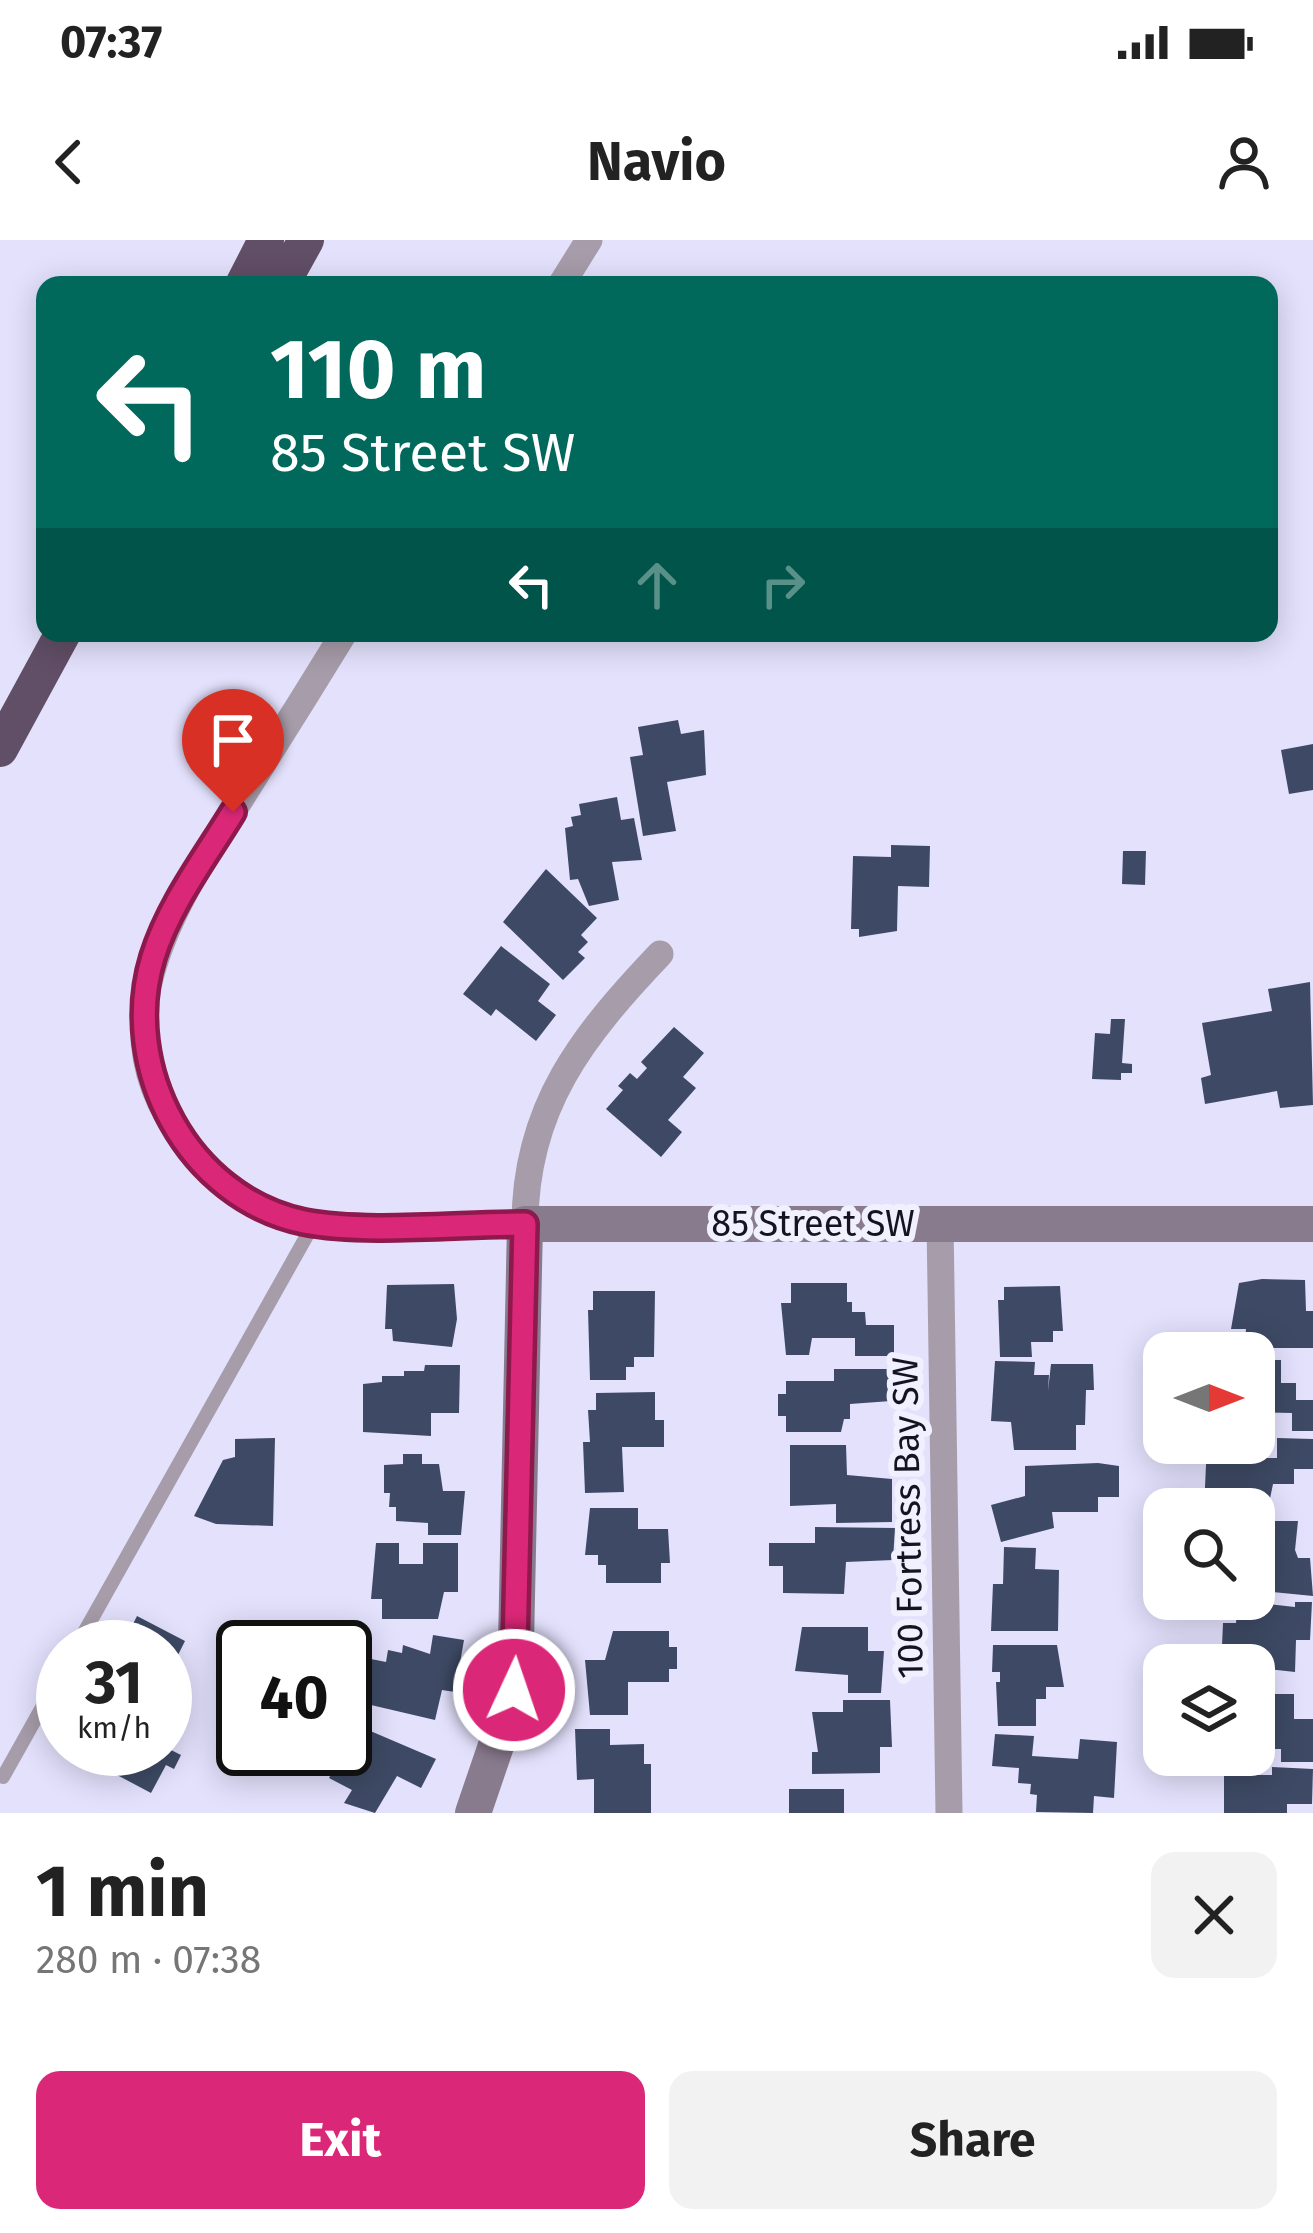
<!DOCTYPE html>
<html lang="en">
<head>
<meta charset="utf-8">
<style>
	:root { --surface:#fff; --page:#f2f2f2; --text:#222; --muted:#767676; --accent:#db2777 }
	body { margin:0; font-family:"Fira Sans",sans-serif; background:var(--page); color:var(--text); height:100vh; display:flex; flex-direction:column; font-size:45px; white-space:nowrap }
	* { box-sizing:border-box; margin:0 }
	p { font-size:39px; color:var(--muted) }
	.icon { flex:none; width:66px; height:66px; fill:none; stroke:currentColor; stroke-width:2; stroke-linecap:round; stroke-linejoin:round }
	.map { position:relative; height:1573px; overflow:hidden }
	.sheet { display:flex; flex-direction:column; background:var(--surface); flex:1 }
	.sheet>* { flex:none }
	.top-card { position:absolute; left:36px; top:36px; width:1242px; height:366px; border-radius:24px; box-shadow:0 6px 30px #0003; background:#00695c; color:#fff; overflow:hidden }
	.needle { width:78px; rotate:90deg }
	.buttons { position:absolute; left:1143px; top:1092px; display:grid; gap:24px }
	.buttons a { display:grid; place-items:center; width:132px; height:132px; border-radius:24px; background:var(--surface); box-shadow:0 6px 30px #0003; font-size:60px }
	.speed { position:absolute; left:36px; top:1380px; display:flex; gap:24px; font-size:60px; font-weight:700; text-align:center }
	.speed>* { display:grid; place-content:center; width:156px; height:156px; border-radius:50%; background:var(--surface); box-shadow:0 6px 30px #0003; line-height:1 }
	.speed small { font-size:30px; font-weight:400 }
	.speed .limit { border:6px solid #111; border-radius:18px; background:#fff; color:#111 }
	.pin { position:absolute; display:grid; place-items:center; width:102px; height:102px; color:#fff; margin:-123px -51px; border-radius:50% 50% 50% 0; rotate:-45deg; box-shadow:0 0 12px #0007 }
	.pin .icon { rotate:45deg }
	.me { position:absolute; width:132px; margin:-66px; rotate:3deg; stroke-linejoin:round; filter:drop-shadow(0 0 9px #0008) }
	.turn { display:flex; align-items:center; gap:42px; height:252px; padding:0 36px; font-size:54px }
	.turn .icon { width:156px; height:156px; stroke-width:2.5 }
	.turn b { display:block; font-size:84px; line-height:102px }
	.lanes { display:flex; align-items:center; height:114px; padding:0 36px; background:#0003; justify-content:center; gap:60px; direction:ltr }
	.lanes .off { opacity:.35 }
	.round { display:grid; place-items:center; flex:none; width:126px; height:126px; border-radius:24px; background:var(--page) }
	.head { display:flex; align-items:center; justify-content:space-between; height:204px; padding:0 36px }
	h1 { font-size:72px; font-weight:700; line-height:90px }
	.button { display:flex; gap:24px; margin-top:auto; padding:24px 36px }
	.button a { flex:1; height:138px; border-radius:24px; background:var(--accent); color:#fff; font-size:48px; font-weight:700; line-height:138px; text-align:center }
	.button a+a { background:var(--page); color:var(--text) }
	.status { display:flex; justify-content:space-between; align-items:center; height:84px; padding:0 60px; background:var(--surface); direction:ltr }
	.status svg { height:33px; fill:currentColor }
	header { display:flex; justify-content:space-between; align-items:center; height:156px; padding:0 36px; background:var(--surface); font-size:54px; font-weight:700 }
	.map>svg:first-child { display:block }
	.building { fill:#3e4a65 }
	.lines { fill:none; stroke-linecap:round; stroke-linejoin:round }
	.lane { stroke:#a79daa; stroke-width:14 }
	.street { stroke:#a79daa; stroke-width:27 }
	.secondary { stroke:#897b8e; stroke-width:36 }
	.highway { stroke:#614e67; stroke-width:36 }
	.route-casing { stroke:#8e194d; stroke-width:30 }
	.route { stroke:#db2777; stroke-width:21 }
	.labels { text-anchor:middle; stroke-width:12; stroke-linejoin:round; paint-order:stroke }
	.street-label { font-size:36px; fill:#15131f; stroke:#f1f0fe }
</style>
</head>
<body>
<div class="status"><b>07:37</b><svg viewBox="0 0 49 12"><path d="M0 12V9h3v3zM5 12V6h3v6zM10 12V3h3v9zM15 12V0h3v12zM26 1h20v11H26zM47 4h2v5h-2z"/></svg></div>
<header><svg class="icon" aria-label="back" viewBox="0 0 24 24"><path d="M15 5l-7 7 7 7"/></svg>Navio<svg class="icon" aria-label="person" viewBox="0 0 24 24"><circle cx="12" cy="8" r="4"/><path d="M4 21q1-7 8-7t8 7"/></svg></header>
<div class="map">
<svg width="1313" height="1573" viewBox="0 0 1313 1573">
	<rect width="100%" height="100%" fill="#e4e1fd"/>
	<path class="building" d="M678 480 681 494 704 490 706 535 667 542 676 591 643 596 630 517 643 515 638 487Z
		M1313 504V550L1289 554 1281 510Z
		M617 557 621 580 634 578 642 620 612 622 619 660 589 666 578 639 570 640 565 588 573 586 571 577 581 575 579 564Z
		M891 605 930 606 929 647 898 646 897 691 859 697V689H851L853 616 891 617Z
		M1123 611H1146L1145 645 1122 644Z
		M546 629 597 678 581 695 588 702 578 712 585 718 563 740 503 682Z
		M501 706 550 744 538 761 556 775 536 801 496 769 491 776 463 754Z
		M1310 742 1313 865 1280 868 1277 851 1205 864 1201 838 1211 835 1202 783 1272 771 1268 749Z
		M1111 779H1125L1122 823 1132 824V833H1121V840L1092 839 1095 793 1110 794Z
		M674 787 704 813 683 837 696 848 668 880 682 892 661 917 606 869 623 850 618 846 630 833 637 839 647 828 641 822Z
		M1262 1039 1305 1040 1306 1071H1313V1108H1260V1101L1245 1100 1246 1089H1231L1239 1043Z
		M791 1043H847V1062H852V1072H865L866 1085H894V1116H855V1098H812L809 1115H786L781 1063H791Z
		M454 1044 457 1079 452 1107 393 1101 392 1089H385L387 1045Z
		M1060 1046 1063 1091H1053V1102H1031L1032 1117H1000L998 1060H1004V1047Z
		M593 1051H655L654 1117H634V1127H626V1140H590L588 1070H593Z
		M1254 1120H1281V1143H1296V1160H1313V1191H1292V1173L1254 1172Z
		M995 1121 1035 1122 1034 1135H1049L1048 1151 1051 1124H1093L1094 1150H1086L1085 1185H1076V1210H1014L1011 1182 991 1181Z
		M425 1125H460L459 1173H431V1196L363 1192V1144L382 1142V1136H404V1131H424Z
		M834 1129H891V1161L850 1164V1179H844L841 1192H786V1176H778V1154H786V1141H834Z
		M655 1152V1180H664V1207H622L624 1252 585 1253 583 1202H590L588 1170H596V1153Z
		M275 1198 273 1286 216 1284 194 1276 223 1220 235 1217V1199Z
		M1277 1198 1313 1199V1229H1294V1244H1273L1267 1273 1204 1269 1207 1203H1244V1218H1277Z
		M790 1205H846L847 1235 892 1239V1282L836 1283V1264L790 1266Z
		M403 1214H422V1224H439L443 1251H465L461 1295H428V1283L396 1281V1267H389L390 1253H384V1225L403 1224Z
		M1098 1223 1119 1226V1257H1098V1272H1052L1054 1288 1001 1302 991 1265 1025 1256V1226Z
		M590 1268H638V1289H668L670 1323H661V1343H606V1325H598V1315H585Z
		M1254 1281H1298L1295 1310 1298 1318H1310L1313 1356 1254 1350Z
		M815 1287 895 1288 893 1320 846 1322 844 1354 783 1353V1326H769V1303H815Z
		M376 1303H399V1324H423V1303H458V1352H444L438 1379H382V1359H371Z
		M1004 1307 1036 1308 1035 1329 1059 1330 1058 1391H991L993 1344H1003Z
		M1251 1362 1295 1367V1362H1312L1310 1400H1296L1295 1432 1231 1425V1406H1222L1223 1383H1236L1237 1370H1251Z
		M137 1376 185 1401 165 1441V1407H134L139 1398 129 1392Z
		M802 1387H868V1411H884L881 1453H848V1435L795 1431Z
		M613 1391H669V1407H677V1429H669V1442H628V1475H590L585 1420H605Z
		M433 1395 464 1400 455 1452 442 1450 435 1480 371 1465V1419L386 1422 388 1410 402 1413 403 1405 430 1414Z
		M993 1405H1057L1064 1447H1046V1459H1036V1486H998L996 1442H1000V1432H992Z
		M1254 1454H1294V1479H1313V1522H1281V1509H1254Z
		M843 1460H890L892 1507H880V1533L812 1534V1512H818L812 1472H843Z
		M575 1489H610V1505L644 1504V1524H651V1573H594V1539L577 1540Z
		M368 1490 436 1519 421 1548 397 1536 375 1573 344 1563 352 1550 329 1538 352 1496 363 1501Z
		M995 1494 1034 1496 1032 1516 1078 1519 1080 1499 1117 1502 1114 1558 1094 1556 1093 1573 1036 1572 1037 1555 1030 1554 1031 1544 1018 1543 1019 1528 992 1526Z
		M165 1507 181 1515 174 1529 166 1525 151 1553 68 1509Z
		M1272 1527 1313 1529 1312 1564H1287V1573H1224V1535H1272Z
		M789 1549H844V1573H789Z"/>
	<g class="lines">
		<path class="lane" d="M76 1407 314 983
			M3 1537 63 1430"/>
		<path class="street" d="M561 45 589 0
			M344 393C309 450 274 506 238 563 173 668 92 787 187 904 215 939 253 969 297 980 352 994 464 984 525 984 525 867 583 795 660 714
			M940 982 949 1573"/>
		<path class="secondary" d="M473 1573 515 1450 525 984H1313"/>
		<path class="highway" d="M243 45 266 0
			M281 45 306 0
			M0 509 63 393"/>
	</g>
	<g class="lines">
		<defs>
			<path id="route" d="M233 572C205 618 169 665 153 717 119 827 188 958 304 982 365 994 460 984 525 984L514 1450"/>
		</defs>
		<use href="#route" class="route-casing"/>
		<use href="#route" class="route"/>
	</g>
	<g class="labels">
		<g class="street-label">
			<text x="813" y="996">85 Street SW</text>
			<text transform="translate(907 1278) rotate(-91)" y="13">100 Fortress Bay SW</text>
		</g>
	</g>
</svg>
<div class="buttons">
<a><svg class="needle" viewBox="-14 -14 28 28"><path d="M0-13l5 13h-10z" fill="#e53935"/><path d="M0 13l5-13h-10z" fill="#767676"/></svg></a>
<a><svg class="icon" aria-label="search" viewBox="0 0 24 24"><circle cx="10" cy="10" r="6"/><path d="M15 15l6 6"/></svg></a>
<a><svg class="icon" aria-label="layers" viewBox="0 0 24 24"><path d="M12 4l9 5-9 5-9-5zM3 14l9 5 9-5"/></svg></a>
</div>
<div class="speed"><div>31<small>km/h</small></div><div class="limit">40</div></div>
<div class="pin" style="left:233px;top:572px;background:#d93025"><svg class="icon" aria-label="arrive" viewBox="0 0 24 24"><path d="M6 21V4h12l-3 4 3 4H6"/></svg></div>
<svg class="me" style="left:514px;top:1450px" viewBox="-20 -20 40 40"><circle r="17" fill="#db2777" stroke="#fff" stroke-width="3"/><path d="M0-11L8 9 0 5-8 9z" fill="#fff"/></svg>
<div class="top-card">
<div class="turn"><svg class="icon" aria-label="left" viewBox="0 0 24 24"><path d="M17 20v-9H6M10 6l-5 5 5 5"/></svg><div><b>110 m</b>85 Street SW</div></div>
<div class="lanes"><svg class="icon" aria-label="left" viewBox="0 0 24 24"><path d="M17 20v-9H6M10 6l-5 5 5 5"/></svg><svg class="icon off" aria-label="ahead" viewBox="0 0 24 24"><path d="M12 20V5M6 11l6-6 6 6"/></svg><svg class="icon off" aria-label="right" viewBox="0 0 24 24"><path d="M7 20v-9h11M14 6l5 5-5 5"/></svg></div>
</div>
</div>
<section class="sheet">
<div class="head"><div><h1>1 min</h1><p>280 m · 07:38</p></div><a class="round"><svg class="icon" aria-label="close" viewBox="0 0 24 24"><path d="M6 6l12 12M18 6L6 18"/></svg></a></div>
<div class="button"><a>Exit</a><a>Share</a></div>
</section>
</body>
</html>
